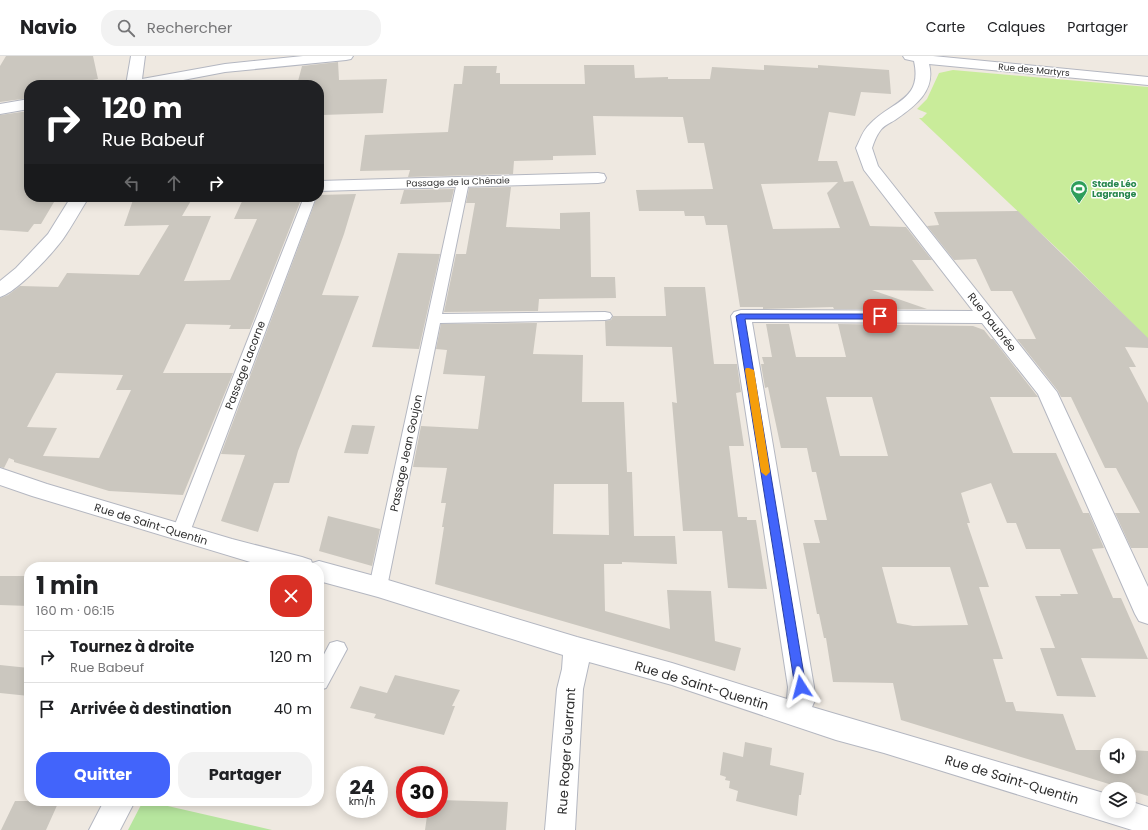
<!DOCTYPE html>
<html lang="fr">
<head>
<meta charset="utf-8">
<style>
	:root { --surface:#fff; --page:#f2f2f2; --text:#202124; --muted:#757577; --line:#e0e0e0; --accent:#4264fb }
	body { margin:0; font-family:Poppins,sans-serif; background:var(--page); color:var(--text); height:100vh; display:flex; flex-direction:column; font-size:15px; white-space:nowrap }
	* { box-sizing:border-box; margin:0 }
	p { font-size:13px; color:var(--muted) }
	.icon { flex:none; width:22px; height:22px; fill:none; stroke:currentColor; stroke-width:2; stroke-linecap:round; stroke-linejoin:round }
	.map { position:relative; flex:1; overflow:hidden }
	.sheet { position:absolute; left:24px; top:506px; width:300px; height:244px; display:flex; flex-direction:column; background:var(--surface); border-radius:16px; box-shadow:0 2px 10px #0003 }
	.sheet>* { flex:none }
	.guide { position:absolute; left:24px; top:24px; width:300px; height:122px; border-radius:16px; box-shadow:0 2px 10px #0003; background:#202124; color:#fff; overflow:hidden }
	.tools { position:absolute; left:1100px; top:682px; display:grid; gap:8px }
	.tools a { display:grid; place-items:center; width:36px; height:36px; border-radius:50%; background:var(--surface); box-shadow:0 2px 10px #0003; font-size:20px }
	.speed { position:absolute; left:336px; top:710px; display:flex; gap:8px; font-size:20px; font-weight:700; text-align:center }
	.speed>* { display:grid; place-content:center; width:52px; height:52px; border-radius:50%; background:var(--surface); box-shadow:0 2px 10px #0003; line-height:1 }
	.speed small { font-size:10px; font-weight:400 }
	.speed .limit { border:6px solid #d22; background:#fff; color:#111 }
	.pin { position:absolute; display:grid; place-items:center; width:34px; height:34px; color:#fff; margin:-17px; border-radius:8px; box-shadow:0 2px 6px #0006 }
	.me { position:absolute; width:44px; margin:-22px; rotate:351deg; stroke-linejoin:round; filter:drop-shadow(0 0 3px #0008) }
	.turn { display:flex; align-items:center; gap:14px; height:84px; padding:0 12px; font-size:18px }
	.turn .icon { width:52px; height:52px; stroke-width:2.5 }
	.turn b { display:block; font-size:28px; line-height:34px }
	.lanes { display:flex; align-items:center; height:38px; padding:0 12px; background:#0003; justify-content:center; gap:20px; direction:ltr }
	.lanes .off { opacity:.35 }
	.round { display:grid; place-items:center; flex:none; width:42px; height:42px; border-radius:16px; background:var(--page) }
	.head { display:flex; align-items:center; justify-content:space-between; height:68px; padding:0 12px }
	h1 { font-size:24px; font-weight:700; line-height:30px }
	.action { display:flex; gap:8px; margin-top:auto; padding:8px 12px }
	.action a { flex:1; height:46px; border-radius:16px; background:var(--accent); color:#fff; font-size:16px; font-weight:700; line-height:46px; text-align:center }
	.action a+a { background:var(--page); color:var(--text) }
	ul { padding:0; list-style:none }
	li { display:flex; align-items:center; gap:12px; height:52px; padding:0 12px; border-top:1px solid var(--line) }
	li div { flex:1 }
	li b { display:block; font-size:15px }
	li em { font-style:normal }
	header { display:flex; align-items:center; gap:24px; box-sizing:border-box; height:56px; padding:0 20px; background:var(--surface); border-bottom:1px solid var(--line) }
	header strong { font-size:19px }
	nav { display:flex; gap:22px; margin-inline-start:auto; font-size:14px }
	.search { width:280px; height:36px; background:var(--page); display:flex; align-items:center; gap:10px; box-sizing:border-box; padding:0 14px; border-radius:16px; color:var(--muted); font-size:15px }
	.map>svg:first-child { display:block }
	.green { fill:#b6e59e }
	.pitch { fill:#c9ec9a }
	.building { fill:#cbc7bf; fill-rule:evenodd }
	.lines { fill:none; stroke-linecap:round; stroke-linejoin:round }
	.lane-casing { stroke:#b4b7c1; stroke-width:2 }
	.street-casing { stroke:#b4b7c1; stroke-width:2 }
	.lane { fill:#fff; fill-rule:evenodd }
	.street { fill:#fff; fill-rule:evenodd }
	.route { fill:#4264fb; stroke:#2b41a3 }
	.slow { fill:#f59e0b }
	.labels { text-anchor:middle; stroke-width:3; stroke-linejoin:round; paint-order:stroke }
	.far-street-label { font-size:9px; fill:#2e2e2e; stroke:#fff }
	.far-leisure-label { font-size:9px; font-weight:bold; fill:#27864d; stroke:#fff; text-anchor:start }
	.street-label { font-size:11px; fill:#2e2e2e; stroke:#fff }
	.near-street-label { font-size:13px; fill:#2e2e2e; stroke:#fff }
</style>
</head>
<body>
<header>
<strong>Navio</strong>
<div class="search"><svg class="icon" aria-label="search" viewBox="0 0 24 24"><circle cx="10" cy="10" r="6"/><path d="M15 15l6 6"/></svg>Rechercher</div>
<nav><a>Carte</a><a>Calques</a><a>Partager</a></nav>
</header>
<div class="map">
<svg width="1148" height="774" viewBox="0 0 1148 774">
	<rect width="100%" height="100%" fill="#efe9e1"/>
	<path class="green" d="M143 745H146L272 774H128Z"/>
	<path class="pitch" d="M953 14 1148 31V283L1064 199 919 62H922L927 57 917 53 927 43 939 17Z"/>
	<path class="building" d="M6 0H93L98 23 65 29H29V42L0 46V10Z
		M338 6 339 24 387 23 383 57 322 59 323 58H319V29H297L302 10Z
		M584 9H634L635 22 668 21V23H710L712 11 764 14V9L818 12V9L889 14 891 38 861 36 855 60 829 56 818 105H837L844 126 853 125 870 170 906 171 932 204H912L934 235 872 234 927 253H834L833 251 763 253V251H740L727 169H706L704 160H685L684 155H639L636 134 713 133 704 87H688L683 61 593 60 596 99 553 100V104L514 105 513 118 408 121 410 114 360 115 365 79 448 76 454 28H462L464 10H497L496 17H500V28H585ZM838 126 827 137 840 172 773 173 761 128Z
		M29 55V141H57L41 168H34L28 176 0 174V59Z
		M511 131 506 171 560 173V157L590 156 591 221H615L616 242 539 243 538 255 444 256 456 198H466L475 147H466L469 132Z
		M454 133 451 146 400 148 404 134Z
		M356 138 344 178 322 239 359 240 298 395 289 427H274L258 476 221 465 245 399 221 398 317 141H319V139Z
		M244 141H302L250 273H229L231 269 186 268 163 317H233L183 439 109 435 14 406V404L9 402 4 412 0 411V242L8 239 20 230 58 231 67 217 139 219 169 169 124 170 133 144 192 143 182 160H211L184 225 230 224 257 163H234ZM56 317 123 319 116 334H131L99 402 43 400 57 372 27 371Z
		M1018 155 1148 282V292L1125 291 1136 311H1129L1148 347V492H1131L1115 457H1140L1116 412H1105L1071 341H1061L1058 335 1017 283H1036L1012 235H991L976 203 954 204 927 170 939 169 934 156Z
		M398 197 440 198 419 293 372 291Z
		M664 231H705L714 308H737L741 336 736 337 744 390H729L738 461H747V464H756L767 533 728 532 722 475H683L672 346 677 347 672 291 606 290 605 265 611 264 613 260H666Z
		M537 267 533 298 583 299 582 346H624L627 416H632L634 480H675L677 508 622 506V508H604L605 555 670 573 667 534 711 535 715 585 741 592 735 615 435 528 444 471H442L446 447H441L447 412 413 411 421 370 478 373 485 320 443 318 447 294 436 293 441 268ZM554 428H608L609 479 553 478Z
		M766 268H789L796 301H846L838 268 973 270 984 274 991 283H993L1038 341H990L1013 397H1056L1083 457H1089L1104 492 1092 493 1113 542H1121L1148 603 1081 602 1096 641 1057 640 1040 592H1055L1035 540H1061L1060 538H1078L1060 493H1026L1016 467H1007L991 427 961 437 970 467H967L989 531H979L1003 603H993L1006 646H1013L1016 655 1063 658 1076 694H1107V711H1129V694L1148 695V740L901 664 893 627 833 626 826 582H824L819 558H817L803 487H820L814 464H827L816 416H812L807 392H781L768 331 765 332 761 308H764L762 301H772ZM826 341H872L888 400H840ZM882 511H950L968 569 913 570 897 567Z
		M352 369 375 370 368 398 344 397Z
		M328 460 380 473 372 510 319 495Z
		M0 520H29V550L0 549Z
		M0 609 29 612V640L0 637Z
		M395 619 460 634 452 650H455L444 679 374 662 376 658 350 652 360 630 387 637Z
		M745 686 772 692 770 709 804 717 801 739H799L797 760 736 745 738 735 729 732 730 725 725 724 726 721 720 719 723 696 743 701Z
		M439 744 508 746 506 774H425L428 753H439Z
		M15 745H59L46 774H1Z"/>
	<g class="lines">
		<defs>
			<path id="lane" d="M463 122 467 123 469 126 442 258 605 256 610 257 612 260 610 263 605 264 440 267 387 531 384 536 378 538 372 536 369 531 457 126 459 123Z
				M304 141H316L190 476 187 481 181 483 175 481 172 476Z
				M337 585 344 587 347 593 326 632 319 634V608L330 587Z"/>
			<path id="street" d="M131 0H145L142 23 225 8 303 0H353L351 3 346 4 225 16 157 29H126Z
				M903 0H933L1148 21V29L929 8C936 35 915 50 895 64 890 67 883 70 880 75 876 80 874 86 872 92L878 110 1057 336 1148 531V568L1139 565 1135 558 1038 338 982 267 752 266 814 631 815 644 812 651 1107 738V755H1129V745L1148 751V774H1132L884 697 836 684 672 629 589 606 583 633 575 774H545L557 633 562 613 563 599 378 541 319 525V511H267L32 440 0 429V412L47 428 232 483 302 501 311 504 312 507 319 505 378 521 577 581 672 607 787 643 788 631 731 260 734 256 741 254 973 255 864 114 856 92C860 84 863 74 870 68 891 45 923 45 914 5L905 3Z
				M29 43V53L0 58V48Z
				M598 117 604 118 606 122 604 126 598 127 319 135V125Z
				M71 141H89C80 155 72 170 63 183 52 198 17 236 0 241V225L16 212 48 178Z
				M104 745H135L120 774H89Z"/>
		</defs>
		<use href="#lane" class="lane-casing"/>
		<use href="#street" class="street-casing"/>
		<use href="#lane" class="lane"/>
		<use href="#street" class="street"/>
	</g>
	<path class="route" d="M740 258H880L884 260 880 263H745L806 631 805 635 801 636 797 635 795 631 736 260Z"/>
	<path class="slow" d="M746 312H749L754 314 770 416 766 420 761 416 745 314Z"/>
	<defs>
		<symbol id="stadium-pin" viewBox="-11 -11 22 30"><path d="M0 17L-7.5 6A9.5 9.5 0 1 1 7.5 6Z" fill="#2e9e5b" stroke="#fff"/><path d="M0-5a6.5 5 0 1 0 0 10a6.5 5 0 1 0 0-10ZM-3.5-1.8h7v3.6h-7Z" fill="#fff"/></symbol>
	</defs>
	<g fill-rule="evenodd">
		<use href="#stadium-pin" x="1069" y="123" width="20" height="27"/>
	</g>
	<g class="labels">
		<g class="far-street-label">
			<text transform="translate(1034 14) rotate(5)" y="3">Rue des Martyrs</text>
			<text transform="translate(458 126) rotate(-2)" y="3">Passage de la Chênaie</text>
		</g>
		<g class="far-leisure-label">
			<text x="1092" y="131">Stade Léo<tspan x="1092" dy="10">Lagrange</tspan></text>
		</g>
		<g class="street-label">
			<text transform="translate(992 266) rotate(52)" y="4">Rue Daubrée</text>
			<text transform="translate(245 309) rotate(-69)" y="4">Passage Lacorne</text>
			<text transform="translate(406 397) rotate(-78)" y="4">Passage Jean Goujon</text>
			<text transform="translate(151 468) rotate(17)" y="4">Rue de Saint-Quentin</text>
		</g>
		<g class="near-street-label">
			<text transform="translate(702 629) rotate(17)" y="5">Rue de Saint-Quentin</text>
			<text transform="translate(566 695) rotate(-86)" y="5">Rue Roger Guerrant</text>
			<text transform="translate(1012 723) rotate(17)" y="5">Rue de Saint-Quentin</text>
		</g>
	</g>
</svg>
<div class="tools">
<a><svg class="icon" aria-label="sound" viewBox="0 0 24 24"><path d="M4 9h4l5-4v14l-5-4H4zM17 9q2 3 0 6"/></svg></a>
<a><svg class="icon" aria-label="layers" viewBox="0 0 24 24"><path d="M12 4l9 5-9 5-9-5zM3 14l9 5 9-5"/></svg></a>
</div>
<div class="speed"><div>24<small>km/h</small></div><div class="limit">30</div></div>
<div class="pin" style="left:880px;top:260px;background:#d93025"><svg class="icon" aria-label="arrive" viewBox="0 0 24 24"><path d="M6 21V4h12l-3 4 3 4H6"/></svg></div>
<svg class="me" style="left:801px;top:631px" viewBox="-20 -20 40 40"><path d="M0-17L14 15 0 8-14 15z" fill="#4264fb" stroke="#fff" stroke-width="4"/></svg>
<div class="guide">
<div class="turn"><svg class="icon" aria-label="right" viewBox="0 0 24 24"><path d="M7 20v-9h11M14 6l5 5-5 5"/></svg><div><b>120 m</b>Rue Babeuf</div></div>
<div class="lanes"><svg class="icon off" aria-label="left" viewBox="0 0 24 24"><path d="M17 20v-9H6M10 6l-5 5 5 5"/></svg><svg class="icon off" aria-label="ahead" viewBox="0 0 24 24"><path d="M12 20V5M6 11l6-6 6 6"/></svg><svg class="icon" aria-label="right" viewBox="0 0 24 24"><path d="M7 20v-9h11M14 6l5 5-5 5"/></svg></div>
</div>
<section class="sheet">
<div class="head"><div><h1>1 min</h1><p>160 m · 06:15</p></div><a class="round" style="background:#d93025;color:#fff"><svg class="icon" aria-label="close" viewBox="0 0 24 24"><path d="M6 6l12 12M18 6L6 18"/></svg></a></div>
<ul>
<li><svg class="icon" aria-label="right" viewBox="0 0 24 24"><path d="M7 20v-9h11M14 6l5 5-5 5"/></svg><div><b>Tournez à droite</b><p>Rue Babeuf</p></div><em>120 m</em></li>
<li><svg class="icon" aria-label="arrive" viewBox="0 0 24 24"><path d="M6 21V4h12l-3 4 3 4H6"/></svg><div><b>Arrivée à destination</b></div><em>40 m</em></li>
</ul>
<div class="action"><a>Quitter</a><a>Partager</a></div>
</section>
</div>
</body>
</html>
